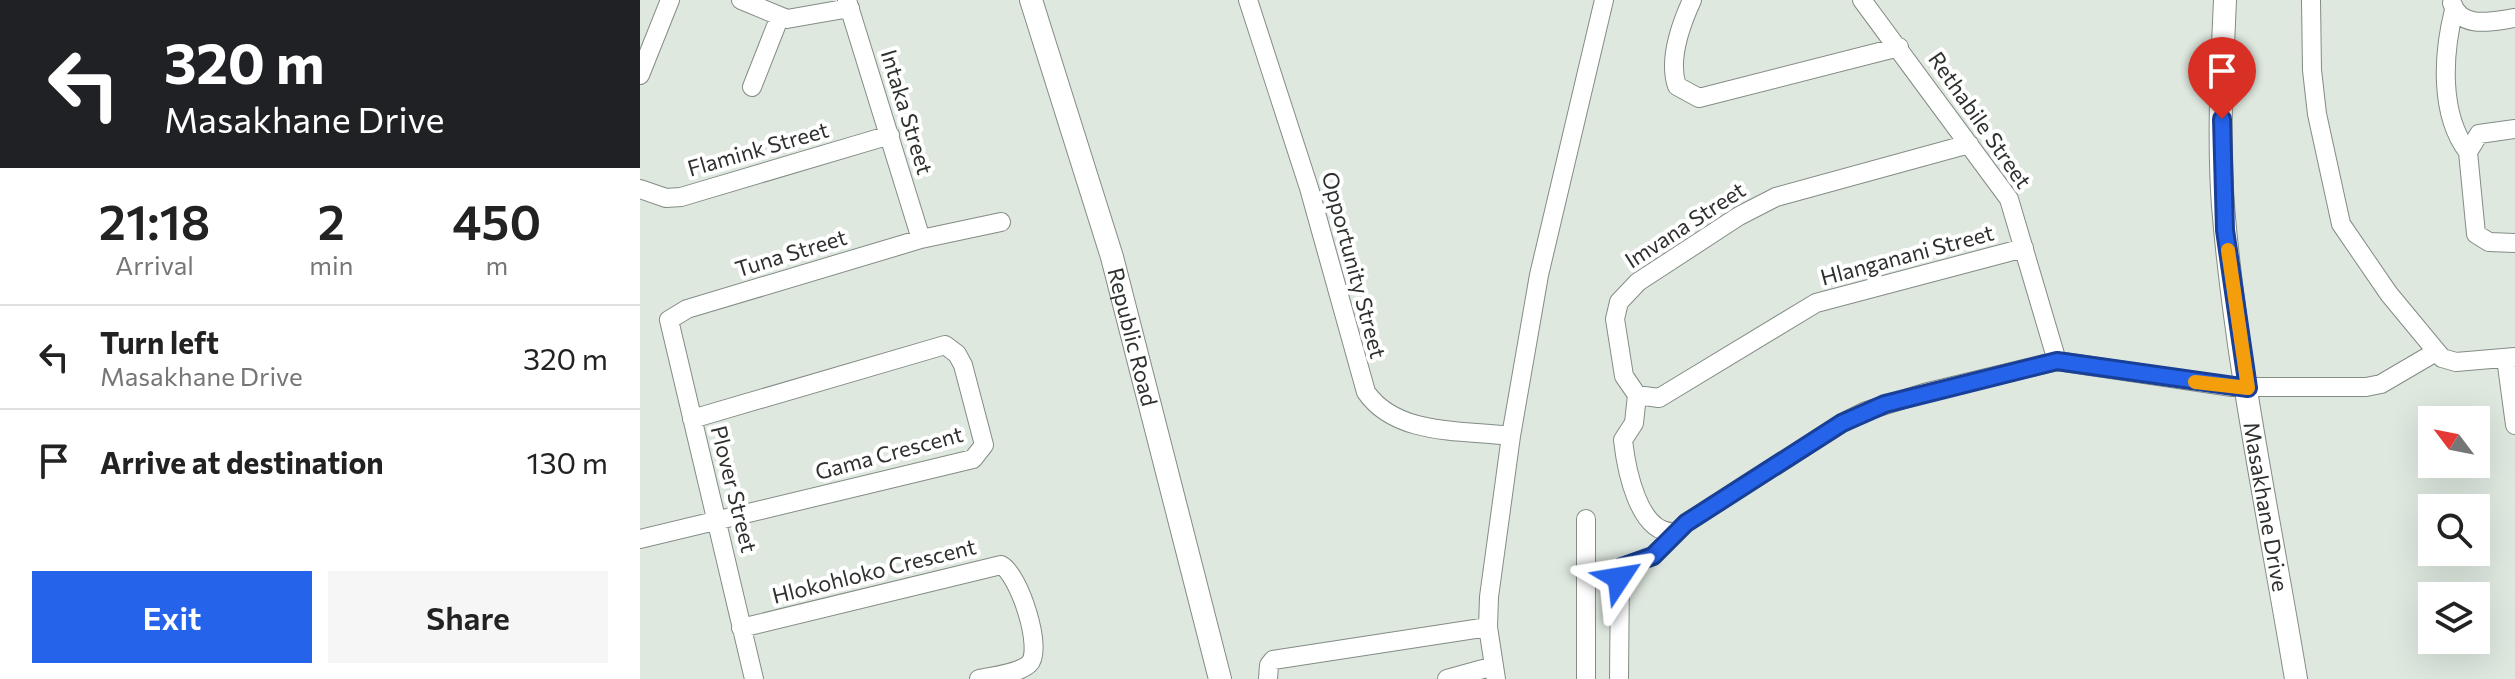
<!DOCTYPE html>
<html lang="en">
<head>
<meta charset="utf-8">
<style>
	:root { --surface:#fff; --page:#f6f6f6; --text:#222; --muted:#767676; --line:#e0e0e0; --accent:#2563eb }
	body { margin:0; font-family:Commissioner,sans-serif; background:var(--page); color:var(--text); height:100vh; display:flex; flex-direction:column; font-size:30px; white-space:nowrap }
	* { box-sizing:border-box; margin:0 }
	p { font-size:26px; color:var(--muted) }
	.icon { flex:none; width:44px; height:44px; fill:none; stroke:currentColor; stroke-width:2; stroke-linecap:round; stroke-linejoin:round }
	.map { position:relative; flex:1; overflow:hidden }
	.side { display:flex; flex-direction:column; background:var(--surface); width:640px }
	.side>* { flex:none }
	.guide { background:#202124; color:#fff; overflow:hidden }
	.needle { width:52px; rotate:302deg }
	.fabs { position:absolute; left:1778px; top:406px; display:grid; gap:16px }
	.fabs a { display:grid; place-items:center; width:72px; height:72px; border-radius:0px; background:var(--surface); box-shadow:0 8px 32px #0002; font-size:40px }
	.pin { position:absolute; display:grid; place-items:center; width:68px; height:68px; color:#fff; margin:-82px -34px; border-radius:50% 50% 50% 0; rotate:-45deg; box-shadow:0 0 8px #0007 }
	.pin .icon { rotate:45deg }
	.me { position:absolute; width:88px; margin:-44px; rotate:57deg; stroke-linejoin:round; filter:drop-shadow(0 0 6px #0008) }
	.turn { display:flex; align-items:center; gap:28px; height:168px; padding:0 32px; font-size:36px }
	.turn .icon { width:104px; height:104px; stroke-width:2.5 }
	.turn b { display:block; font-size:56px; line-height:68px }
	.eta { display:flex; justify-content:space-evenly; align-items:center; height:136px; text-align:center }
	.eta b { font-size:48px; font-weight:600; line-height:56px }
	.primary-button { display:flex; gap:16px; margin-top:auto; padding:16px 32px }
	.primary-button a { flex:1; height:92px; border-radius:0px; background:var(--accent); color:#fff; font-size:32px; font-weight:600; line-height:92px; text-align:center }
	.primary-button a+a { background:var(--page); color:var(--text) }
	ul { padding:0; list-style:none }
	li { display:flex; align-items:center; gap:24px; height:104px; padding:0 32px; border-top:2px solid var(--line) }
	li div { flex:1 }
	li b { display:block; font-size:30px }
	li em { font-style:normal }
	main { display:flex; flex:1; min-height:0 }
	.map>svg:first-child { display:block }
	.lines { fill:none; stroke-linecap:round; stroke-linejoin:round }
	.minor-casing { stroke:#838c85; stroke-width:20 }
	.tertiary-casing { stroke:#838c85; stroke-width:24 }
	.minor { stroke:#fff; stroke-width:18 }
	.tertiary { stroke:#fff; stroke-width:22 }
	.route-casing { stroke:#184099; stroke-width:20 }
	.route { stroke:#2563eb; stroke-width:14 }
	.slow { stroke:#f59e0b; stroke-width:14 }
	.labels { text-anchor:middle; stroke-width:8; stroke-linejoin:round; paint-order:stroke }
	.street-label { font-size:22px; fill:#2d302d; stroke:#fff }
</style>
</head>
<body>
<main>
<section class="side">
<div class="guide">
<div class="turn"><svg class="icon" aria-label="left" viewBox="0 0 24 24"><path d="M17 20v-9H6M10 6l-5 5 5 5"/></svg><div><b>320 m</b>Masakhane Drive</div></div>
</div>
<div class="eta">
<div><b>21:18</b><p>Arrival</p></div>
<div><b>2</b><p>min</p></div>
<div><b>450</b><p>m</p></div>
</div>
<ul>
<li><svg class="icon" aria-label="left" viewBox="0 0 24 24"><path d="M17 20v-9H6M10 6l-5 5 5 5"/></svg><div><b>Turn left</b><p>Masakhane Drive</p></div><em>320 m</em></li>
<li><svg class="icon" aria-label="arrive" viewBox="0 0 24 24"><path d="M6 21V4h12l-3 4 3 4H6"/></svg><div><b>Arrive at destination</b></div><em>130 m</em></li>
</ul>
<div class="primary-button"><a>Exit</a><a>Share</a></div>
</section>
<div class="map">
<svg width="1875" height="679" viewBox="0 0 1875 679">
	<rect width="100%" height="100%" fill="#dee8df"/>
	<g class="lines">
		<defs>
			<path id="minor" d="M101 0 147 19 210 8
				M207 0 281 239
				M608 0 669 188 726 392C756 436 823 430 871 436
				M1052 0C1041 24 1028 60 1037 86L1059 98 1259 47
				M1222 0 1369 199 1417 361
				M1671 0 1672 70 1677 114 1701 224 1749 294 1802 358 1816 362 1875 357
				M1812 3C1821 30 1853 21 1875 18
				M1814 10C1803 54 1799 114 1828 152
				M0 75 30 0
				M112 87 140 16
				M1875 129 1839 134 1828 152 1836 234 1849 242 1875 243
				M1329 144 1136 197 1099 216 998 282 979 302 975 319 984 376 997 395 1019 398 1176 303 1384 248
				M0 189 26 198 41 197 250 135
				M1866 358 1875 425
				M997 395 994 423 983 440C986 467 998 536 1036 532
				M0 539 333 459 344 445 323 365 317 354 305 345 52 419
				M101 628 361 565C379 574 404 650 389 664 378 674 353 676 339 679
				M114 679 29 320 47 309 281 239 361 222
				M628 679 629 665 633 660 848 627
				M807 679 854 666
				M856 679 848 627 849 597 871 436 899 275 964 0
				M946 679V519
				M979 679 980 569 1013 556 1046 523 1202 423 1226 411 1284 393 1417 361 1592 387H1726L1741 384 1794 353"/>
			<g id="tertiary">
				<path id="s1" d="M391 0 472 257 580 679"/>
				<path id="s2" d="M1585 0C1582 68 1578 138 1583 206 1596 364 1630 522 1656 679"/>
			</g>
		</defs>
		<use href="#minor" class="minor-casing"/>
		<use href="#tertiary" class="tertiary-casing"/>
		<use href="#minor" class="minor"/>
		<use href="#tertiary" class="tertiary"/>
	</g>
	<g class="lines">
		<defs>
			<path id="route" d="M979 578 982 567 1013 556 1046 523 1202 423 1245 404 1417 361 1608 388 1585 230 1582 119"/>
		</defs>
		<use href="#route" class="route-casing"/>
		<use href="#route" class="route"/>
		<path class="slow" d="M1555 382 1608 388 1588 250"/>
	</g>
	<g class="labels">
		<g class="street-label">
			<text transform="translate(267 112) rotate(73)" y="8">Intaka Street</text>
			<text transform="translate(1340 120) rotate(55)" y="8">Rethabile Street</text>
			<text transform="translate(118 149) rotate(-16)" y="8">Flamink Street</text>
			<text transform="translate(1045 225) rotate(-33)" y="8">Imvana Street</text>
			<text transform="translate(151 253) rotate(-17)" y="8">Tuna Street</text>
			<text transform="translate(1267 255) rotate(-15)" y="8">Hlanganani Street</text>
			<text transform="translate(714 265) rotate(75)" y="8">Opportunity Street</text>
			<text dy="8" stroke="none"><textPath href="#s1" startOffset="352">Republic Road</textPath></text>
			<text transform="translate(249 453) rotate(-15)" y="8">Gama Crescent</text>
			<text transform="translate(94 489) rotate(76)" y="8">Plover Street</text>
			<text dy="8" stroke="none"><textPath href="#s2" startOffset="510">Masakhane Drive</textPath></text>
			<text transform="translate(234 571) rotate(-14)" y="8">Hlokohloko Crescent</text>
		</g>
	</g>
</svg>
<div class="fabs">
<a><svg class="needle" viewBox="-14 -14 28 28"><path d="M0-13l5 13h-10z" fill="#e53935"/><path d="M0 13l5-13h-10z" fill="#767676"/></svg></a>
<a><svg class="icon" aria-label="search" viewBox="0 0 24 24"><circle cx="10" cy="10" r="6"/><path d="M15 15l6 6"/></svg></a>
<a><svg class="icon" aria-label="layers" viewBox="0 0 24 24"><path d="M12 4l9 5-9 5-9-5zM3 14l9 5 9-5"/></svg></a>
</div>
<div class="pin" style="left:1582px;top:119px;background:#d93025"><svg class="icon" aria-label="arrive" viewBox="0 0 24 24"><path d="M6 21V4h12l-3 4 3 4H6"/></svg></div>
<svg class="me" style="left:979px;top:578px" viewBox="-20 -20 40 40"><path d="M0-17L14 15 0 8-14 15z" fill="#2563eb" stroke="#fff" stroke-width="4"/></svg>
</div>
</main>
</body>
</html>
